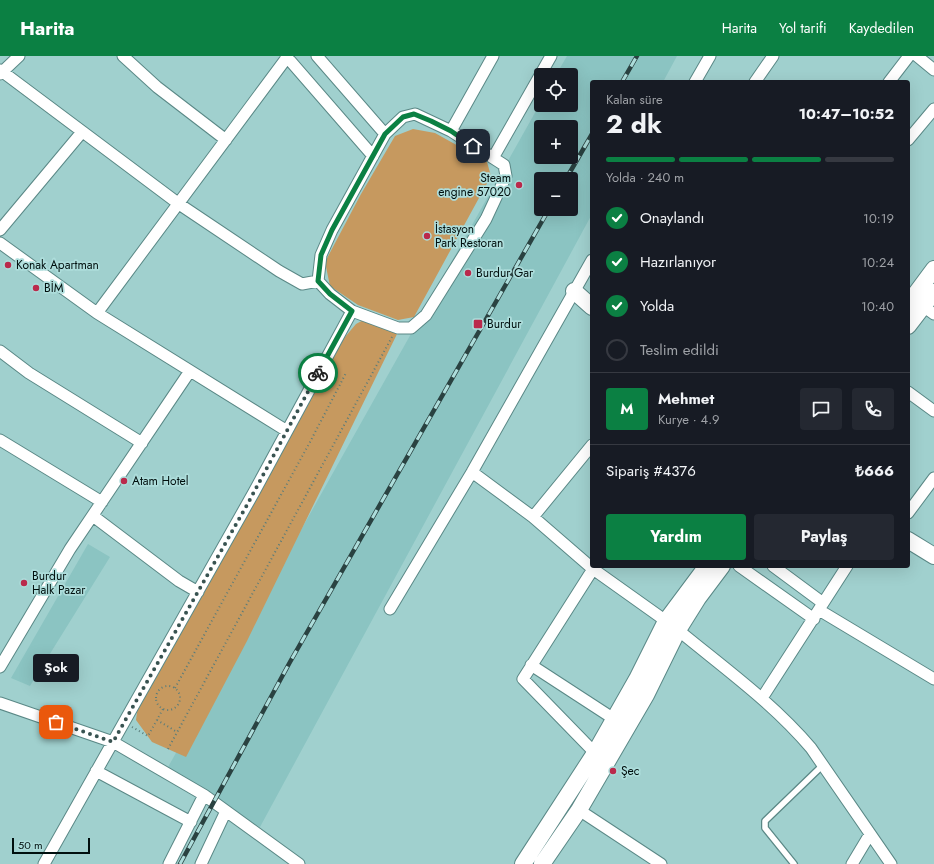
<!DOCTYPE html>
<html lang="tr">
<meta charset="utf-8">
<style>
:root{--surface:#171b24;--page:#242831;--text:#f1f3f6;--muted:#9ea1a6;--line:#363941;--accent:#0b8043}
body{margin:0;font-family:Jost,sans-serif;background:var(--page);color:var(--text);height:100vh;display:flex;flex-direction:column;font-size:15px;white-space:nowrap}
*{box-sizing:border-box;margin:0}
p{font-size:13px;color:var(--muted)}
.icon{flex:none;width:22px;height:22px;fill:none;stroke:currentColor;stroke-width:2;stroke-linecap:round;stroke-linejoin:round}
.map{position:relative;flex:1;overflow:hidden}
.drawer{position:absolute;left:590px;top:24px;width:320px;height:488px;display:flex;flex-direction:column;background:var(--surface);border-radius:4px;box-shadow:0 4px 16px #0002}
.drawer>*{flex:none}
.tools{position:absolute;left:534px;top:12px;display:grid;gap:8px}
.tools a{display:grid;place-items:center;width:44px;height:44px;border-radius:4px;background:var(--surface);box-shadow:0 4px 16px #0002;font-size:20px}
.scale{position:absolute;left:12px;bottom:10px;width:78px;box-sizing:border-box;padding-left:4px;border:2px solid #000f0e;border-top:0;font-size:11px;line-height:14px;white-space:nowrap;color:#000f0e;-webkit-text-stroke:3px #addddb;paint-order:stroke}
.pin{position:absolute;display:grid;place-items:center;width:34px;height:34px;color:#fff;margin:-17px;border-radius:8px;box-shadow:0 2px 6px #0006}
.courier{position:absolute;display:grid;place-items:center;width:40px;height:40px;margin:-20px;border:3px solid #0b8043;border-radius:50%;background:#fff;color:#222;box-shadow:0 1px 5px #0007}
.bubble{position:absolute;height:28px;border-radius:4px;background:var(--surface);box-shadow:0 4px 16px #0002;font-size:13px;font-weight:700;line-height:28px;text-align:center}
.head em{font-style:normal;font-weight:700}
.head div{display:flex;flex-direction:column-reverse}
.head{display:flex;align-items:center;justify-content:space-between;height:68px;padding:0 16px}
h1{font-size:26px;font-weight:700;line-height:30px}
.bar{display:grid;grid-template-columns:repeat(4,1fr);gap:6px 4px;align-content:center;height:48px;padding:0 16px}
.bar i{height:5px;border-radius:3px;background:var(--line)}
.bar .on{background:var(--accent)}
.bar p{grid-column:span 4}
.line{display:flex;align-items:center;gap:10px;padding:0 16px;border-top:1px solid var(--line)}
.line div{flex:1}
.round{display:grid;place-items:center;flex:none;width:42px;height:42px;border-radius:4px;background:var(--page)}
ol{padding:0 16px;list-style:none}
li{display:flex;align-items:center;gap:12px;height:44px}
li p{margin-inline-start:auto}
li .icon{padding:4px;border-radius:50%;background:var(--accent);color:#fff;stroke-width:4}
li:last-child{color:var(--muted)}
li i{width:22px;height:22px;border:2px solid var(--line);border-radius:50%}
.cta{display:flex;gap:8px;margin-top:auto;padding:8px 16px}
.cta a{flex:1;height:46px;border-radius:4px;background:var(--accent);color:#fff;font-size:16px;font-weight:700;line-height:46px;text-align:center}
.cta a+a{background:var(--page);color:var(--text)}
header{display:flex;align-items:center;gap:24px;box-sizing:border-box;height:56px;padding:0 20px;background:var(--accent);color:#fff}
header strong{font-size:19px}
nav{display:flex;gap:22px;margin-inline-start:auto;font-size:14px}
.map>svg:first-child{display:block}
.built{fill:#8bc4c2;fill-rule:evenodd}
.green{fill:#c6995f}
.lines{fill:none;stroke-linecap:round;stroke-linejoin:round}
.lane-casing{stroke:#5a8886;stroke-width:8}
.street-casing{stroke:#5a8886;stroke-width:13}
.secondary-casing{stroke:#5a8886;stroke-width:18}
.path{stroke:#5a7c7a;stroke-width:2;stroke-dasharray:1 3;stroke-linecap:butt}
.lane{stroke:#fff;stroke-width:5.5}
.street{stroke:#fff;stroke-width:11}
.secondary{stroke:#fff;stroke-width:16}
.rail-casing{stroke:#2a4241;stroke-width:4.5}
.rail{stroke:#addddb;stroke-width:3;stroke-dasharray:9;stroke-linecap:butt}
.done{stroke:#385351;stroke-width:4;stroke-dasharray:0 7.2}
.route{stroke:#0b8043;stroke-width:5}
.poi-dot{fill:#ba294b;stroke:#addddb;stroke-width:1.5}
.labels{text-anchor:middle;stroke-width:3.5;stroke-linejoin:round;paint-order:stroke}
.poi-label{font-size:12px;fill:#000f0e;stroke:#addddb;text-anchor:start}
</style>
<header>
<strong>Harita</strong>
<nav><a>Harita</a><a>Yol tarifi</a><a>Kaydedilen</a></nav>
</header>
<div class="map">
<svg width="934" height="808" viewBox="0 0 934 808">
<rect width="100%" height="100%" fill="#a0d0ce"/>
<!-- built -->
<path class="built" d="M567 0H677L663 26H592V158L260 771 163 720 541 46V49H571V19H556ZM541 71H571V101H541ZM541 123H571V153H541Z
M88 488 110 501 30 630 11 622Z"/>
<!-- green -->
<path class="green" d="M413 73 435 77 487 106 491 120 414 261 398 264 358 249 330 230 325 206 361 138 395 80Z
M367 262 378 266 397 278 247 585 186 701 152 686 136 664 139 642 345 281 356 268Z"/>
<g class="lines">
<defs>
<path id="lane" d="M794 808 765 772V765L823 709"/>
<path id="street" d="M123 0 157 31 226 84
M286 0 373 100
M317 0 385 78
M917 0 934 14
M0 14 179 148 279 215 302 228 318 225
M0 18 19 0
M695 26 710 0
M755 26 773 0
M889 26 909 0
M908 84 934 53
M493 102 551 0
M0 174 82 76
M0 187 97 257 287 375
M923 250 934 258
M352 255 330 238 318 225 321 199 332 174 385 78 403 61 415 58 451 75 493 0
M97 257 288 0
M0 295 29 317 142 387
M908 336 934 355
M0 384 102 446
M472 416 533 461 592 389
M908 457 934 422
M93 460 179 525 198 536
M533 461 593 513 666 565
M739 510 814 563
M773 510 823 547
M593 513 523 623 595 697
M390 553 472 416 592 204
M819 554 934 623
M678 574C724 612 773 647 811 692L891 808
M531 609 614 663
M0 611 70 493 190 315
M762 642 847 510
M0 647 113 686 204 739 299 808
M96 715 191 766
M579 754 661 808
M44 808 254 436 352 255 398 272H411L426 259 486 163 506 120 504 109 451 75
M169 808 204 739
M201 808 226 755
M852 808 870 778"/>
<path id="secondary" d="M574 235 592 251
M908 248 934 213
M908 270 934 236
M908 484 934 500
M523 808 595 697 637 623 666 565 707 510
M542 808 579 754 646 639 678 574 698 542 722 510"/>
</defs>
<!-- lane casing -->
<use href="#lane" class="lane-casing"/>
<!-- street casing -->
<use href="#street" class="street-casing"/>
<!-- secondary casing -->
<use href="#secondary" class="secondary-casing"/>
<!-- path -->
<path class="path" d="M156 642a12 12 0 1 1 24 0a12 12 0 1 1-24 0Z
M175 632 310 386 346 317
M157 664 177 676
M132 671 148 680 163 653
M168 693 392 281"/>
<!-- lane -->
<use href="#lane" class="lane"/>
<!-- street -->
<use href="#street" class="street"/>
<!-- secondary -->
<use href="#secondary" class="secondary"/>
<defs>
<path id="rail" d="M622 26 637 0
M566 123 592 78
M180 808 290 606 549 153"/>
</defs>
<!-- rail casing -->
<use href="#rail" class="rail-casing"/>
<!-- rail -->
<use href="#rail" class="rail"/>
</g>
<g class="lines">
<!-- done -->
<path class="done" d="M56 666 113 686 247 449 318 317"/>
<!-- route -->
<path class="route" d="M318 317 352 255 330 238 318 225 321 199 332 174 385 78 403 61 414 58 431 65 451 75 473 90"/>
</g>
<!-- markers -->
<g class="poi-dot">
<circle cx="519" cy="129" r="4"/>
<circle cx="427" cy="180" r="4"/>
<circle cx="8" cy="209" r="4"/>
<circle cx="468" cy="217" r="4"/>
<circle cx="36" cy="232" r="4"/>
<rect x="473" y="263" width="10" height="10" rx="2"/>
<circle cx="124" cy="425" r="4"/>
<circle cx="24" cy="527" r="4"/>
<circle cx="613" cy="715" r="4"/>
</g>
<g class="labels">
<!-- poi labels -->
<g class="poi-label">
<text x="511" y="126" text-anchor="end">Steam<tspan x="511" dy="14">engine 57020</tspan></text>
<text x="435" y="177">İstasyon<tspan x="435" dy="14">Park Restoran</tspan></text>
<text x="16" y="213">Konak Apartman</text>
<text x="476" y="221">Burdur Gar</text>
<text x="44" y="236">BİM</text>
<text x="487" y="272">Burdur</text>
<text x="132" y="429">Atam Hotel</text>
<text x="32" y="524">Burdur<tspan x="32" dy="14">Halk Pazar</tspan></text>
<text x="621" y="719">Şec</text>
</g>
</g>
</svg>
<div class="tools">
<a><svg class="icon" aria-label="locate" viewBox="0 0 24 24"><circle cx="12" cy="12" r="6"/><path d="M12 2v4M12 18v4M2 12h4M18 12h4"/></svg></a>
<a>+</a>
<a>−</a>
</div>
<div class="scale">50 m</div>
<div class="pin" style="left:56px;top:666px;background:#ea580c"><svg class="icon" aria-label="bag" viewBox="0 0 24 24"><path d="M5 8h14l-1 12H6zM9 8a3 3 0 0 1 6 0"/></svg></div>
<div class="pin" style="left:473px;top:90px;background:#1f2937"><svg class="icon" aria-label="home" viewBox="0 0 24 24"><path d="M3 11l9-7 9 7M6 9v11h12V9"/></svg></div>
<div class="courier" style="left:318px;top:317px"><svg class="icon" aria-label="bike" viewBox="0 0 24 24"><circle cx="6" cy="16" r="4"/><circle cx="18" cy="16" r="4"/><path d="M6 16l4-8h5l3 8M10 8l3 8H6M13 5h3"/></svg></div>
<div class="bubble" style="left:33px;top:598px;width:46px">Şok</div>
<section class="drawer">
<div class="head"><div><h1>2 dk</h1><p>Kalan süre</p></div><em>10:47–10:52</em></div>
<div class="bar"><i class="on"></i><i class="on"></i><i class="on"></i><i></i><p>Yolda · 240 m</p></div>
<ol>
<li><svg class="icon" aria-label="check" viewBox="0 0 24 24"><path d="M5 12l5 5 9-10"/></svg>Onaylandı<p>10:19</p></li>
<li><svg class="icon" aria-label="check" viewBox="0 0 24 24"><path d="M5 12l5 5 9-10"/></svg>Hazırlanıyor<p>10:24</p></li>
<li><svg class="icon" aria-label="check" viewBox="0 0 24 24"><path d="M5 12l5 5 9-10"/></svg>Yolda<p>10:40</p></li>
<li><i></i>Teslim edildi</li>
</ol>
<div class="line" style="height:72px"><b class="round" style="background:var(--accent);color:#fff">M</b><div><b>Mehmet</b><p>Kurye · 4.9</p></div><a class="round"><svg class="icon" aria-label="chat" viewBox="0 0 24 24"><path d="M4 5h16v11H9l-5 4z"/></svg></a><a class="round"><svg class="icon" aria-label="phone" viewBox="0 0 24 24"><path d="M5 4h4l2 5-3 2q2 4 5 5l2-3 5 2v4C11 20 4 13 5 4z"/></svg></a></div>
<div class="line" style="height:52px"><div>Sipariş #4376</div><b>₺666</b></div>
<div class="cta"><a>Yardım</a><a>Paylaş</a></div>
</section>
</div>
